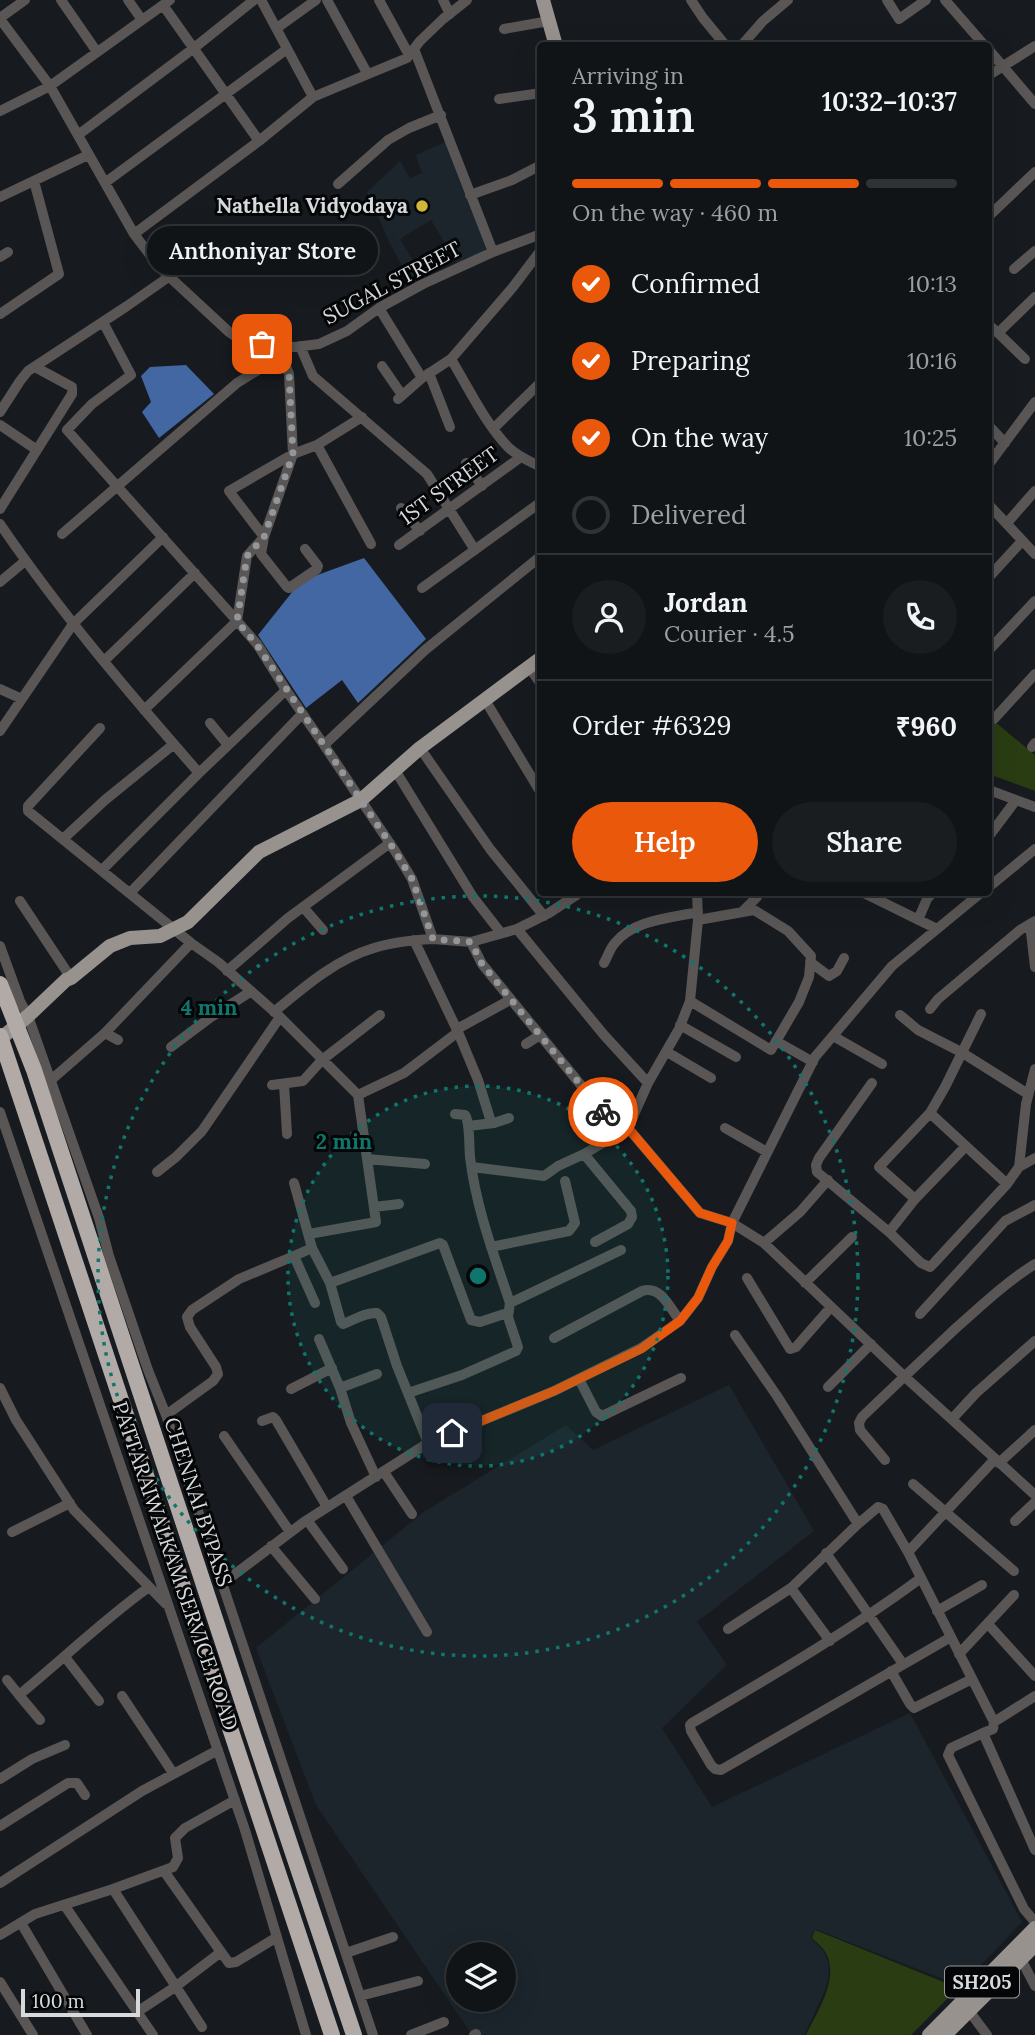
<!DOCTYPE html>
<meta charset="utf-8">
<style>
:root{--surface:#111417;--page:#1a1d20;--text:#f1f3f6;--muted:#9c9ea1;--line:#303336;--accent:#ea580c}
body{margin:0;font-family:Lora,serif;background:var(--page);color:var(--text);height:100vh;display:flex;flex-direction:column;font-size:26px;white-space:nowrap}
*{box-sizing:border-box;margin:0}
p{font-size:23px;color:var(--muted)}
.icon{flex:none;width:38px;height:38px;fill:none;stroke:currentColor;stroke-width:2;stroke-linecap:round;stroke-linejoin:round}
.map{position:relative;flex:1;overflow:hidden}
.drawer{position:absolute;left:537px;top:42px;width:455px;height:854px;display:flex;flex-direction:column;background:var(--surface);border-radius:7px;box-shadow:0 7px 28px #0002,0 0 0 2px var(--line)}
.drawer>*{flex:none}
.buttons{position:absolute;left:446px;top:1942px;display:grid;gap:14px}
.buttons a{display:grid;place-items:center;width:70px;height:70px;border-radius:50%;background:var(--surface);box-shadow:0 7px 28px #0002,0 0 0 2px var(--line);font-size:35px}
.scale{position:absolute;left:21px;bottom:18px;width:119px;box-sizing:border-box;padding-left:7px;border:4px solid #d7dadc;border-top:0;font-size:19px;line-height:24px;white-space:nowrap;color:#d7dadc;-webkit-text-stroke:5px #050607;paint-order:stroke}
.pin{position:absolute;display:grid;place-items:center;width:60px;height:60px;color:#fff;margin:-30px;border-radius:14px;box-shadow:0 4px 10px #0006}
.courier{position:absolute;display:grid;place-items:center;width:70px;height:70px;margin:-35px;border:5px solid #ea580c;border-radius:50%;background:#fff;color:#222;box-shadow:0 2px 9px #0007}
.bubble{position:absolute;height:49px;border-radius:24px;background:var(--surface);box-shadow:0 7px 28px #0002,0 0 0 2px var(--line);font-size:23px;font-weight:600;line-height:49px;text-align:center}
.summary em{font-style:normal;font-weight:600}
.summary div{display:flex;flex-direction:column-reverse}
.summary{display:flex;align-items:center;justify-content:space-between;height:119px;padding:0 35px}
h1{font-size:46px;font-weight:600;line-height:52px}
.bar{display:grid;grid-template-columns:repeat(4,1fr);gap:10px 7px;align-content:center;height:84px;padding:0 35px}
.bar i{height:9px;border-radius:5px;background:var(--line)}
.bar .selected{background:var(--accent)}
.bar p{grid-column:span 4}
.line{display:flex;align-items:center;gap:18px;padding:0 35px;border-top:2px solid var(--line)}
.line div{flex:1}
.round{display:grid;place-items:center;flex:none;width:74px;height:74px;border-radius:37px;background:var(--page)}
ol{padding:0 35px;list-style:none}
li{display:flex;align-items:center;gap:21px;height:77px}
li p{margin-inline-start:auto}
li .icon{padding:7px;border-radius:50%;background:var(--accent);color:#fff;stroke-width:4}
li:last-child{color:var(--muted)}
li i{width:38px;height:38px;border:4px solid var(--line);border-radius:50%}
.button{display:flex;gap:14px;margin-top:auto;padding:14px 35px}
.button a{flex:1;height:80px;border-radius:42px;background:var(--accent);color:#fff;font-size:28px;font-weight:600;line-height:80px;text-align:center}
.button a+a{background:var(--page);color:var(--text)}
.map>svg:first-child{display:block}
.built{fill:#1c252c;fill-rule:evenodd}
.green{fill:#2a3d12}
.water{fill:#4367a2}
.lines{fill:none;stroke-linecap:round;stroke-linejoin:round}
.minor{stroke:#595655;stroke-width:10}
.major{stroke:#98928f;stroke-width:14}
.highway{stroke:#b1aaa7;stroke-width:16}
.done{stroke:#94979a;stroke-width:7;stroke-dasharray:0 12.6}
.route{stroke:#ea580c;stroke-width:9}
.ring{fill:none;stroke:#0f766e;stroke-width:3.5;stroke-dasharray:3.5 7}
.poi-dot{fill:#d2b736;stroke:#050607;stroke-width:2.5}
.labels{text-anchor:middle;stroke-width:6;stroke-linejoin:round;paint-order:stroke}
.shield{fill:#050607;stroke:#989a9c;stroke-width:2}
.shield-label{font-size:19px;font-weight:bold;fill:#d7dadc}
.poi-label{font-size:21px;font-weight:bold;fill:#d7dadc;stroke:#050607;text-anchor:end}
.street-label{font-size:21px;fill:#d7dadc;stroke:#050607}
.centre{fill:#0f766e;stroke:#050607;stroke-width:3.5}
.ring-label{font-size:21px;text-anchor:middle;font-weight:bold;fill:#0f766e;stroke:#050607;stroke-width:6;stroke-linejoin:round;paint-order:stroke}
</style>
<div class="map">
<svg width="1035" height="2035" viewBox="0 0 1035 2035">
<rect width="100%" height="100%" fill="#171b1f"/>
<!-- built -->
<path class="built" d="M447 141 488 251 458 265 431 220 400 239 425 281 414 288 391 246 367 192 400 161 410 178 422 173 416 155Z
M729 1385 814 1531 697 1622 727 1665 662 1728 712 1807 910 1713 1022 1922 961 1986 815 1929 811 1938 824 1952 829 1965 828 1979 824 1993 804 2035H472L316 1805 256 1648 425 1511 566 1425 593 1450ZM458 1955H504V2000H458Z"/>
<!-- green -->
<path class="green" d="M989 717 1035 755V791L989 774Z
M815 1930 830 1936 958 1988 911 2035H806C817 2012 842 1976 824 1950 821 1946 816 1942 812 1938Z"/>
<!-- water -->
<path class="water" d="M186 365 214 394 159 438 142 412 151 402 141 376 150 367Z
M364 558 426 639 358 703 342 680 306 708 258 635 301 581Z"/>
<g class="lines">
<!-- minor -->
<path class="minor" d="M61 0 97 52
M128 0 142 20
M261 0 313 97
M327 0 367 73
M379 0 409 55
M443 0 450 14
M691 0 703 18 726 46
M887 0 899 19 926 0
M945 0 985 46
M163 5 259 141
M0 18 25 0
M0 19 50 86 134 234 160 268 229 332 247 344 295 347 319 344 347 331 379 308 423 284 493 252 541 234
M277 28 316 0
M504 29 549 21
M741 46 763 21 788 0
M414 49 493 252
M989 50 1035 104
M989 75 1035 46
M499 99 541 93
M0 111 50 86 170 0
M78 135 194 48 254 0
M106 182 287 49
M338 184 388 140 409 128 441 115
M470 195 512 180 541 165
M0 197 88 155
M989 216 1035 172
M134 234 259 141 313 97 407 58 420 41 443 19 467 0
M0 257 8 252
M1014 269 1035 251
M379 308 422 378 451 359 513 287 541 250
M0 314 59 274 34 181
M989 325 998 333 1035 297
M998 333 1025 359
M300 346 313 376 427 474 475 550
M451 359C468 387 485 423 508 447 517 456 529 461 541 467
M382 366 402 395
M429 373 450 427
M398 399 422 378
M0 412 20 381 28 371 127 306 170 276
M0 425 37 450
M989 426 1005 443
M494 428 541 382
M317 445 371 544
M466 463 482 486
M989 464 1035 402
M989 505 1035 554
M401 508 420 531
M0 509 72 394V387L35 367
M1007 523 1035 491
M0 524C60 612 129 693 199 773
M62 534 237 383 258 370 260 366 247 344
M399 545 521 457
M305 549 318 566 317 569 289 588 287 587 261 554 264 537 229 491 293 454 317 445 362 417
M541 556 425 650 324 745 395 851 412 879 433 939 471 942 517 929 549 913 581 892
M989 577 1022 541
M0 582 25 561
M422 588 541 502
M237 621 247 556 264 537 293 454 289 374 278 345
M989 650 1035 601
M104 661 195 573
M529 667 541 684
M0 689 22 699
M286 690 324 745
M485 700 541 793
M144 710 237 621
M994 719 1035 674
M210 723 228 745
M100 728 28 806V811L191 943 218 962 277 1014 358 1095 376 1222 309 1234
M0 731 73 624 163 537
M1032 747 1035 743
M420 748 490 849 544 916
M395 770 473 897 501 933
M989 790 1035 807
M989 836 1016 800
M63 839 105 800 174 744
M102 870 199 773 286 690 257 644 237 621 67 430 92 404 131 375 103 322
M989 887 1035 849
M862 892 937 929
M982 892 892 966 815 1057 732 1223 764 1243 904 1376 1035 1495
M130 893 302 714
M20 901 71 978
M303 907 323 930
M742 912 757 897
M918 920 927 899 933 892
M1030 924 1035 967
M517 929 604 1035 648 1083
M471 942 482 964 598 1106 611 1117 628 1128 584 1154 558 1166 544 1176 472 1167
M0 946 20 1001 28 1016 99 1218 109 1256 148 1370 166 1415 373 2035
M810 962 829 976 837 971 844 958
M604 963C608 956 610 948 615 943 633 920 671 918 698 912
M227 971 288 918 390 843
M690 1001 771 1050 799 1002 809 977 811 956 788 931 754 910 698 920
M930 1009 938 999 1020 930 1035 921
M274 1012C304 987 336 959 374 948 393 942 413 940 433 939
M900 1015 918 1030 961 1052 1028 1094
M680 1025 736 1057
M457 1029 510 1000
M458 1032 478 1080 491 1122
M105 1033 118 1040
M833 1036 882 1064
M776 1041 813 1062
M526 1044 540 1035
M171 1047 211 1017 250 992
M667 1052 711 1078
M1035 1069 1026 1104 1019 1167 1035 1158
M51 1080 105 1033 191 943
M872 1083 819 1158 816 1165 817 1172 889 1232
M284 1084 287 1134
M272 1085 303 1081 322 1060 380 1015
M358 1095 404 1073 458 1032 414 940
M0 1112 245 1830 306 2035
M930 1113 1007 1184 1019 1167
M468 1126 494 1123 509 1118
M725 1128 767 1152
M966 1146 915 1199 889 1232 921 1263 930 1267 934 1263 1007 1184
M584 1154 631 1211 632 1217 628 1224 595 1242
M367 1159 425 1164
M157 1172 176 1157 202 1131 280 1017
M915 1199 879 1167 930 1113 945 1087 981 1014
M374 1207 399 1204
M764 1243 800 1212 828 1180
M491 1247 569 1231 575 1223 565 1181
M312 1248 330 1283 341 1322 343 1324C354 1320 366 1312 377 1313L381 1317 397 1366 428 1443
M294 1256 312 1248 294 1183
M747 1278 790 1349 796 1347 831 1307
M330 1283 440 1243 443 1245 471 1320 480 1322 504 1314 508 1317
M805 1283 852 1237
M510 1303 621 1250
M920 1314 1005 1221 1035 1205
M735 1335 777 1396 858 1524 878 1507 883 1509 908 1552 995 1459
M554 1338 642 1291C661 1285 670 1308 680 1321
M319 1339 340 1388 351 1423 376 1477
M579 1379 596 1412 602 1416 681 1378
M828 1387 871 1344
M0 1388 16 1420 74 1510 166 1604
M340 1388 377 1374
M291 1389 332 1368
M408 1393 462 1375 516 1351 518 1347 508 1317 510 1303C494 1255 476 1208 470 1157 469 1147 470 1122 465 1115L455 1114
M166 1415 213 1381 218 1374 216 1367 190 1327 187 1317 192 1310 239 1279 294 1256 315 1303
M952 1419 976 1393 1035 1341
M262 1421 273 1417 276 1420 327 1507
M224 1436 290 1532
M885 1460 860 1430 859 1423 862 1417C893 1387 924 1358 956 1328 981 1306 1006 1282 1035 1264
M999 1463 1035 1430
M384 1472 412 1514
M913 1484 1014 1571
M346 1496 427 1632
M307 1520 343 1569
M1015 1521 1035 1502
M12 1532 70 1503
M271 1546 315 1599
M908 1552 994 1722 993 1729 983 1733 1035 1850
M826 1553 903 1664
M921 1578C848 1632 770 1677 692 1723L690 1725 691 1731 711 1765 715 1769 721 1770 951 1637
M221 1583 227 1580 304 1522 428 1443 554 1391 641 1348 680 1321 698 1298 712 1267 728 1241 732 1223 700 1213 628 1128 648 1083 679 1029 690 1001 698 920 697 892
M791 1588 830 1641
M937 1611 982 1585
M988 1624 1035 1676
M728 1629 791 1588 858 1524
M959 1654 1014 1595
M65 1657 99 1701
M891 1671 910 1704 914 1708 972 1679
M7 1680 19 1695
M122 1696 173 1773
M40 1720 19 1695C63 1659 103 1620 149 1587
M994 1722 1035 1696
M983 1733 951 1748 948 1755 1024 1909 1035 1922
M0 1779 32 1759 65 1745
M0 1826 68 1783H77L85 1795
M164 1871 221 1952
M0 1883 142 1791 218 1750
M113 1889 173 1867 178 1858 175 1838 185 1828 235 1800
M65 1906 153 2035
M21 1923 87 2035
M0 1935 35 1914 113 1889 202 2027
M346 1953 393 1937
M1021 1959 1035 1986
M0 1982 33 2035
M360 1996 418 1981
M969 2011 987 2035
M137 2012 175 1987 221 1952 229 1963 236 1962 277 1937
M411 2035 444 2022
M474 2035 476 2034"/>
<!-- major -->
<path class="major" d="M543 0 556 46
M0 1039 28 1016 66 980 71 978 110 946 130 938 160 936 188 922 259 852 361 800 420 748 541 658
M929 2035 1035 1928
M945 2035 1035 1945"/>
<!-- highway -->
<path class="highway" d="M0 984 34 1070 253 1734 354 2035
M0 1036 332 2035"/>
</g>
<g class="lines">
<!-- done -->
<path class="done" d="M262 344 278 345 289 374 293 454 264 537 247 556 237 621 257 645 395 851 412 879 433 939 471 942 482 964 603 1112"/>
<!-- route -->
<path class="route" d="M452 1433 554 1391 641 1349 680 1321 698 1298 712 1267 728 1241 732 1223 700 1213 628 1128 603 1112"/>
</g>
<!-- distance rings -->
<circle cx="478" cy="1276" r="190" fill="#0f766e" fill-opacity=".12"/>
<g class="ring">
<circle cx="478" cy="1276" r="190"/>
<circle cx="478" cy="1276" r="380"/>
</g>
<!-- markers -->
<circle class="poi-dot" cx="422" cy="206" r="7"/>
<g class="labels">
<!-- shield labels -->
<rect class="shield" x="945" y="1966.5" width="74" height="31" rx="5"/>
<g class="shield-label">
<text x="982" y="1989">SH205</text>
</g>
<!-- poi labels -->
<g class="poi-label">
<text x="408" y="213">Nathella Vidyodaya</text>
</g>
<!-- street labels -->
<g class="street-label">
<text transform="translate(392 283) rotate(-28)" y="7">SUGAL STREET</text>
<text transform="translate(449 486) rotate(-36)" y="7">1ST STREET</text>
<text transform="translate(198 1502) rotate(72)" y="7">CHENNAI BYPASS</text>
<text transform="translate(175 1566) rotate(71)" y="7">PATTARAIWALKAM SERVICE ROAD</text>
</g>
</g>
<circle cx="478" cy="1276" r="10" class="centre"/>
<g class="ring-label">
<text x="209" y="1015">4 min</text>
<text x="344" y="1149">2 min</text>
</g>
</svg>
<div class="buttons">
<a><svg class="icon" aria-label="layers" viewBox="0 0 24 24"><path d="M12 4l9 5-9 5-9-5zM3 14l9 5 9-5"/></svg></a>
</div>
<div class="scale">100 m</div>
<div class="pin" style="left:262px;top:344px;background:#ea580c"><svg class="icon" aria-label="bag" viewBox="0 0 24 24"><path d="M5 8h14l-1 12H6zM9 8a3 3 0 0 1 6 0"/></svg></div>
<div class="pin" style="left:452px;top:1433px;background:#1f2937"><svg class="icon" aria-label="home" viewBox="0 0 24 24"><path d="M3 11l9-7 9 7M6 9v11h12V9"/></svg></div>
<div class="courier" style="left:603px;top:1112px"><svg class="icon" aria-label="bike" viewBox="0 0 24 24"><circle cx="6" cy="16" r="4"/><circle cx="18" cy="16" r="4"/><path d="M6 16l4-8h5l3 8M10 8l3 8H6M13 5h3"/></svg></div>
<div class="bubble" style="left:147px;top:226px;width:231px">Anthoniyar Store</div>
<section class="drawer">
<div class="summary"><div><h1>3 min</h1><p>Arriving in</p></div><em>10:32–10:37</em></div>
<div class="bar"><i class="selected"></i><i class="selected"></i><i class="selected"></i><i></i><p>On the way · 460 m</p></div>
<ol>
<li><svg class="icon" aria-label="check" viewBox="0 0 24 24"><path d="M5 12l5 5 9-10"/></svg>Confirmed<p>10:13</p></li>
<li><svg class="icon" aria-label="check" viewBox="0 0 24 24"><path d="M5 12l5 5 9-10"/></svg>Preparing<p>10:16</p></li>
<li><svg class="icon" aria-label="check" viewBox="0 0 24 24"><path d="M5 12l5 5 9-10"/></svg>On the way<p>10:25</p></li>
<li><i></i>Delivered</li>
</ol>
<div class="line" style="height:126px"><a class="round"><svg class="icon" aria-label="person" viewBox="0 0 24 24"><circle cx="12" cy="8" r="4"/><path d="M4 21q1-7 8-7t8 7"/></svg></a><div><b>Jordan</b><p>Courier · 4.5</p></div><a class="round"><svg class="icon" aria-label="phone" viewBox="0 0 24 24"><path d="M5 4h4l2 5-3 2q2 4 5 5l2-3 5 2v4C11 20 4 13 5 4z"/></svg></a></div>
<div class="line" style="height:91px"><div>Order #6329</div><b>₹960</b></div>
<div class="button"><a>Help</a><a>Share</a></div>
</section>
</div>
